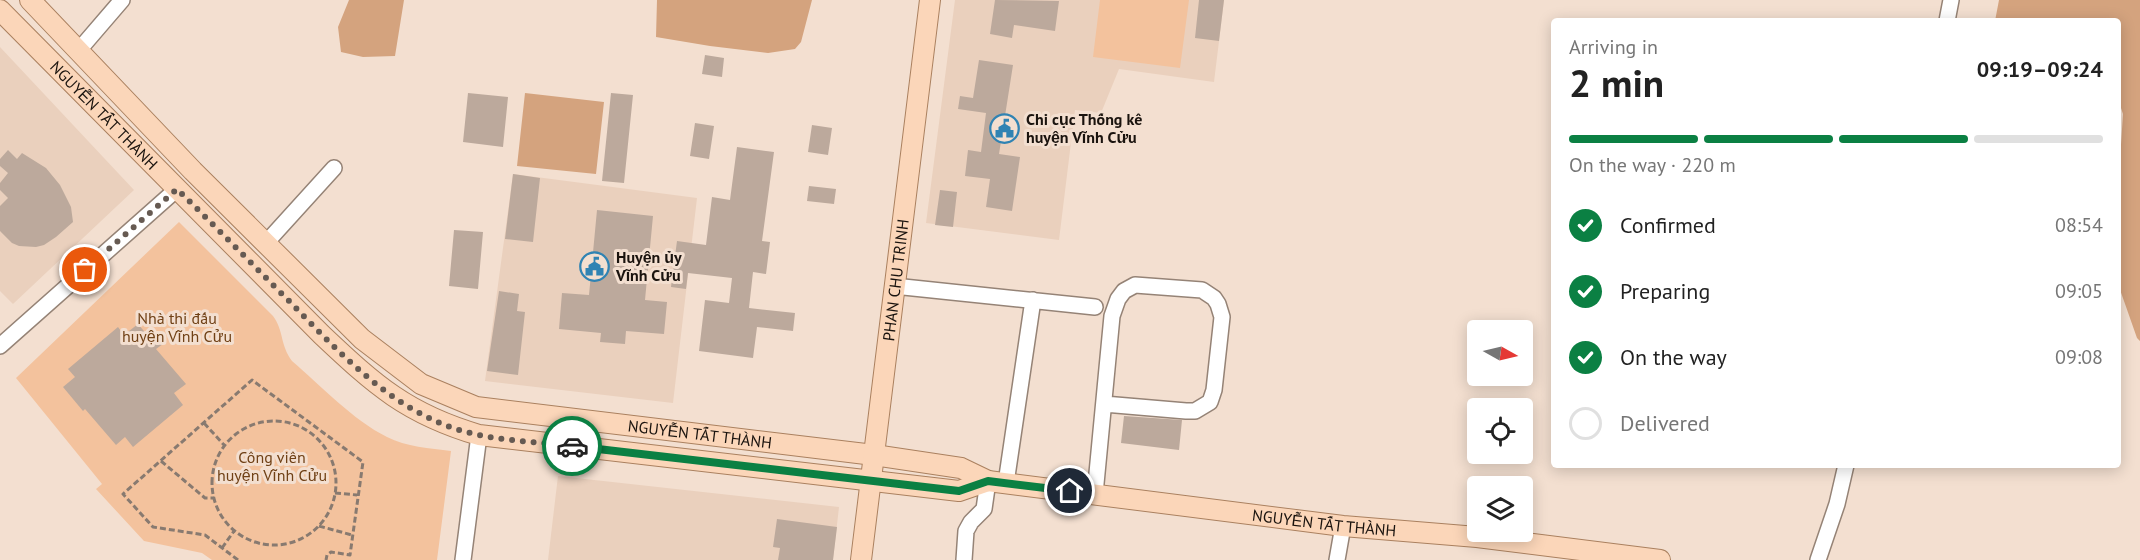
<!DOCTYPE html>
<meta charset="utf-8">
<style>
:root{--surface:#fff;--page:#f2f2f2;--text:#222;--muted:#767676;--line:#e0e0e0;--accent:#0b8043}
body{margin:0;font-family:"PT Sans",sans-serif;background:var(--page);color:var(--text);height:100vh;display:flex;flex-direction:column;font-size:22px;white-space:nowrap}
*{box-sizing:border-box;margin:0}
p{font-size:20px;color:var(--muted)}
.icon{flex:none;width:33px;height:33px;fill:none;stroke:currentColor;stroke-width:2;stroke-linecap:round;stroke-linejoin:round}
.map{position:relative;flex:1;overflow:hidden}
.details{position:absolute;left:1551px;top:18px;width:570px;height:450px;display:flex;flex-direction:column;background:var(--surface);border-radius:6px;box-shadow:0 3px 15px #0003}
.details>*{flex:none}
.needle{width:39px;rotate:98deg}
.buttons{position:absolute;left:1467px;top:320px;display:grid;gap:12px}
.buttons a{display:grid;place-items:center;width:66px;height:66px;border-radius:6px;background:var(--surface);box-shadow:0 3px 15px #0003;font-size:30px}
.pin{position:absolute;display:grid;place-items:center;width:51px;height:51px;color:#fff;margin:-26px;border:3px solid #fff;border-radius:50%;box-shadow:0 2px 6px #0007}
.courier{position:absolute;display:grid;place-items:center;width:60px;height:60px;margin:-30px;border:4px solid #0b8043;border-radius:50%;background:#fff;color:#222;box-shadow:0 2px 8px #0007}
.headline em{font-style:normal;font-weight:600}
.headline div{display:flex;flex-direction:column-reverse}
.headline{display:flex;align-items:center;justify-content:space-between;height:102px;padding:0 18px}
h1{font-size:39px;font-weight:600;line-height:45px}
.bar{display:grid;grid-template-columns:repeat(4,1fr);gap:9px 6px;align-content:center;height:72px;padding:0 18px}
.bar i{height:8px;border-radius:4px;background:var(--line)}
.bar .active{background:var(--accent)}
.bar p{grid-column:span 4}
ol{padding:0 18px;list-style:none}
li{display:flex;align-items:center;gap:18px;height:66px}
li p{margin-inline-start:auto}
li .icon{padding:6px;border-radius:50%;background:var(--accent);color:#fff;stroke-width:4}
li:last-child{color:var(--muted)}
li i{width:33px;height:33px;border:3px solid var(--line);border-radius:50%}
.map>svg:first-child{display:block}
.built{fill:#ead0bd}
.green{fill:#f3c29d}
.water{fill:#d4a37e}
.building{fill:#bca99c}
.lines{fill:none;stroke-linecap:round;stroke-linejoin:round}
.minor-casing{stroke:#958376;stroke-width:18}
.major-casing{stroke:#aa805f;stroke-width:22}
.path{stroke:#887a70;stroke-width:3;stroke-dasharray:6 3;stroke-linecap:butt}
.minor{stroke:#fff;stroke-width:15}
.major{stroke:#fbd6b9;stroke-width:20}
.done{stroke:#665a52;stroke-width:6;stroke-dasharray:0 10.8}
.route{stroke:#0b8043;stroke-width:8}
.labels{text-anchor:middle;stroke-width:6;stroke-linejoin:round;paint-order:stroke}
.street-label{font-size:16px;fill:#1a130e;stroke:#f3dfd0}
.poi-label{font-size:16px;font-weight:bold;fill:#1a130e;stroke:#f3dfd0;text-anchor:start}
.park-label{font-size:16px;fill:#704116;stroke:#f3dfd0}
</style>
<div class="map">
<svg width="2140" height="560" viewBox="0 0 2140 560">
<rect width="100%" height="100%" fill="#f3dfd0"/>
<!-- built -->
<path class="built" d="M955 0H1224L1214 82 1119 69 1101 113 1075 110 1059 240 926 223Z
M0 47 134 190 13 304 0 291Z
M513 174 697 198 673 403 485 381Z
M558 476 839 507 833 560H548Z"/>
<!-- green -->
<path class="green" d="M1100 0H1189L1180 68 1093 57Z
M179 222 273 316C284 331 280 345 292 361 321 386 353 420 387 437 406 447 430 448 451 451L437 560H212L202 553 144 541 96 489 102 484 16 378Z"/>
<!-- water -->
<path class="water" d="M349 0H404L395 56 363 57 341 52 338 27Z
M657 0H812L801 42 795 49 768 53 710 46 656 37Z
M1999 0H2140V341L2137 338 2118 284V190L2123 114 2118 99V21H1995Z
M525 93 604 102 596 174 517 166Z"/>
<!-- building -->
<path class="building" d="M995 0 1059 1 1055 31 1014 25 1012 38 990 34Z
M1199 0H1224L1219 41 1195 38Z
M705 55 724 58 722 77 702 74Z
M979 60 1013 65 999 154 1020 157 1012 211 986 207 990 179 965 176 968 150 981 152 986 113 958 109 960 96 973 98Z
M468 93 508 97 503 147 463 142Z
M611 93 633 95 624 183 602 181Z
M695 123 714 126 709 159 690 156Z
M812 125 832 128 828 155 808 152Z
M737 147 774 152 762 241 770 242 766 274 753 272 749 308 795 313 793 331 757 327 753 358 699 351 705 300 729 303 732 278 688 273 686 289 671 287 677 241 706 245 712 197 730 200Z
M8 150 17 159 22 153 46 168 60 185 71 207 73 222 56 237 44 245 36 247 19 246 12 243 0 231V206L8 198 0 190V183L8 173 0 166V159Z
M513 174 540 178 533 242 505 239Z
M809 186 836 189 834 204 807 201Z
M940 190 957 192 953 227 935 225Z
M597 210 653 216 645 300 667 302 664 334 626 331 625 344 600 342 601 333 559 329 562 293 589 295Z
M454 230 483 232 478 289 449 286Z
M499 291 519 294 517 311 525 312 518 375 487 371Z
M138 324 149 337 154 332 163 344 156 349 186 384 174 393 183 405 133 447 125 437 116 445 85 409 83 411 63 387 75 377 68 369 118 327 124 335Z
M1124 416 1182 420 1179 450 1121 443Z
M777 519 837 527 833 560H778L780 548 773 547Z"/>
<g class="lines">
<defs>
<path id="minor" d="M1947 21 1951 0
M79 50 122 0
M265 244 334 168
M894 286 1095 307
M0 346 177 189
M1006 483 1033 300
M1095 494 1112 316 1118 299 1124 291 1135 285 1202 290 1214 298 1218 304 1222 317 1214 390 1210 402 1195 411H1186L1104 404
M463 560 479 435
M964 560 966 531 971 522 984 509 988 481
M1337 560 1343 526
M1818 560 1837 504 1846 465"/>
<g id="major">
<path id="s1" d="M30 0 193 171 362 339 421 384 476 407 874 455 961 468 988 481 1343 526 1477 537 1660 560"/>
<path id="s2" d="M0 10 322 335C375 385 407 414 479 435L959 491 988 481"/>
<path id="s3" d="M861 560 930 0"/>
</g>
</defs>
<!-- minor casing -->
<use href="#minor" class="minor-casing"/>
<!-- major casing -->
<use href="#major" class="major-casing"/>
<!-- path -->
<path class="path" d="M212 483a62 62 0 1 1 124 0a62 62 0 1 1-124 0Z
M204 423 225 446
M161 461 205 498H214
M335 493 357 495
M319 526 352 535
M222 548 234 531
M238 560 205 535 153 527 123 494 252 380 363 462 350 555 331 552 327 555 326 560"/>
<!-- minor -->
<use href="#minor" class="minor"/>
<!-- major -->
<use href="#major" class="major"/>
</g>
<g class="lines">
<!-- done -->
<path class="done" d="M85 270 177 189C215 226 252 264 290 302 337 350 385 403 450 427 489 441 531 441 572 446"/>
<!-- route -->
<path class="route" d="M572 446 959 491 988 481 1070 491"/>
</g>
<!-- icons -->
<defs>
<symbol id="civic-ring" viewBox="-11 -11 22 22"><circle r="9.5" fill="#f3dfd0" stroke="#3083b3" stroke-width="1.5"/><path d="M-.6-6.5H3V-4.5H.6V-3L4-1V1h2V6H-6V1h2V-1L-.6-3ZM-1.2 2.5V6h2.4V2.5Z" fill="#3083b3"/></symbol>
</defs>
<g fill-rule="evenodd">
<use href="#civic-ring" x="988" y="112" width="33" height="33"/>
<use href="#civic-ring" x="578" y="250" width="33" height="33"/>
</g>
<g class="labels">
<!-- street labels -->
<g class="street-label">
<text dy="6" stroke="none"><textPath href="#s2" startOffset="148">NGUYỄN TẤT THÀNH</textPath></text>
<text dy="6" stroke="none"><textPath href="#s3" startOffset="282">PHAN CHU TRINH</textPath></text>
<text dy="6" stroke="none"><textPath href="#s1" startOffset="834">NGUYỄN TẤT THÀNH</textPath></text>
<text dy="6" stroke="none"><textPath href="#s1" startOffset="1466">NGUYỄN TẤT THÀNH</textPath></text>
</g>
<!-- poi labels -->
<g class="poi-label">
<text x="1026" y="125">Chi cục Thống kê<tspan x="1026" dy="18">huyện Vĩnh Cửu</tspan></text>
<text x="616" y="263">Huyện ủy<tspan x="616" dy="18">Vĩnh Cửu</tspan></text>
</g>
<!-- park labels -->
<g class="park-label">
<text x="177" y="324">Nhà thi đấu<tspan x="177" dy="18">huyện Vĩnh Cửu</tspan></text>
<text x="272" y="463">Công viên<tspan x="272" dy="18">huyện Vĩnh Cửu</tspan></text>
</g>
</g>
</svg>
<div class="buttons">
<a><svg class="needle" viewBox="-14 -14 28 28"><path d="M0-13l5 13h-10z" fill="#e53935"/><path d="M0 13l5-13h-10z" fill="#767676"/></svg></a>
<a><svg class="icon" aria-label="locate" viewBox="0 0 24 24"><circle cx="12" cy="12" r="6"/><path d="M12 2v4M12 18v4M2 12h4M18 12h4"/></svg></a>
<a><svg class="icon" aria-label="layers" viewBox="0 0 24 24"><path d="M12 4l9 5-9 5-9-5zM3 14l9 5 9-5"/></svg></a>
</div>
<div class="pin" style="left:85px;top:270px;background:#ea580c"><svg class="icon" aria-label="bag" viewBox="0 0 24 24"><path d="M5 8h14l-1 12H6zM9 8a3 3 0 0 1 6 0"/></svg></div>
<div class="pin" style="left:1070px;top:491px;background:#1f2937"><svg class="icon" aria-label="home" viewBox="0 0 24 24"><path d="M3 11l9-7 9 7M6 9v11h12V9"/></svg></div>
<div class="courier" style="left:572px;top:446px"><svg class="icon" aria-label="car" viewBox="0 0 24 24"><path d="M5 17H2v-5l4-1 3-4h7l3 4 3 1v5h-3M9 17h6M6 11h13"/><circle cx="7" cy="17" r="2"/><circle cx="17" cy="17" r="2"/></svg></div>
<section class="details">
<div class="headline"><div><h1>2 min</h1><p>Arriving in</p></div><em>09:19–09:24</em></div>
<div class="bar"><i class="active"></i><i class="active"></i><i class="active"></i><i></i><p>On the way · 220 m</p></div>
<ol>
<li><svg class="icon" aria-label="check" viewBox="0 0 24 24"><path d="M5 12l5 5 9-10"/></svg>Confirmed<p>08:54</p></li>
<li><svg class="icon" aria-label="check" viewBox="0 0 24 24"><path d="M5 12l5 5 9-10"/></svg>Preparing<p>09:05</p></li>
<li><svg class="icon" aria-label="check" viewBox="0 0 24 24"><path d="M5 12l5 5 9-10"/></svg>On the way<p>09:08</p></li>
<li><i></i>Delivered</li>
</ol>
</section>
</div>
